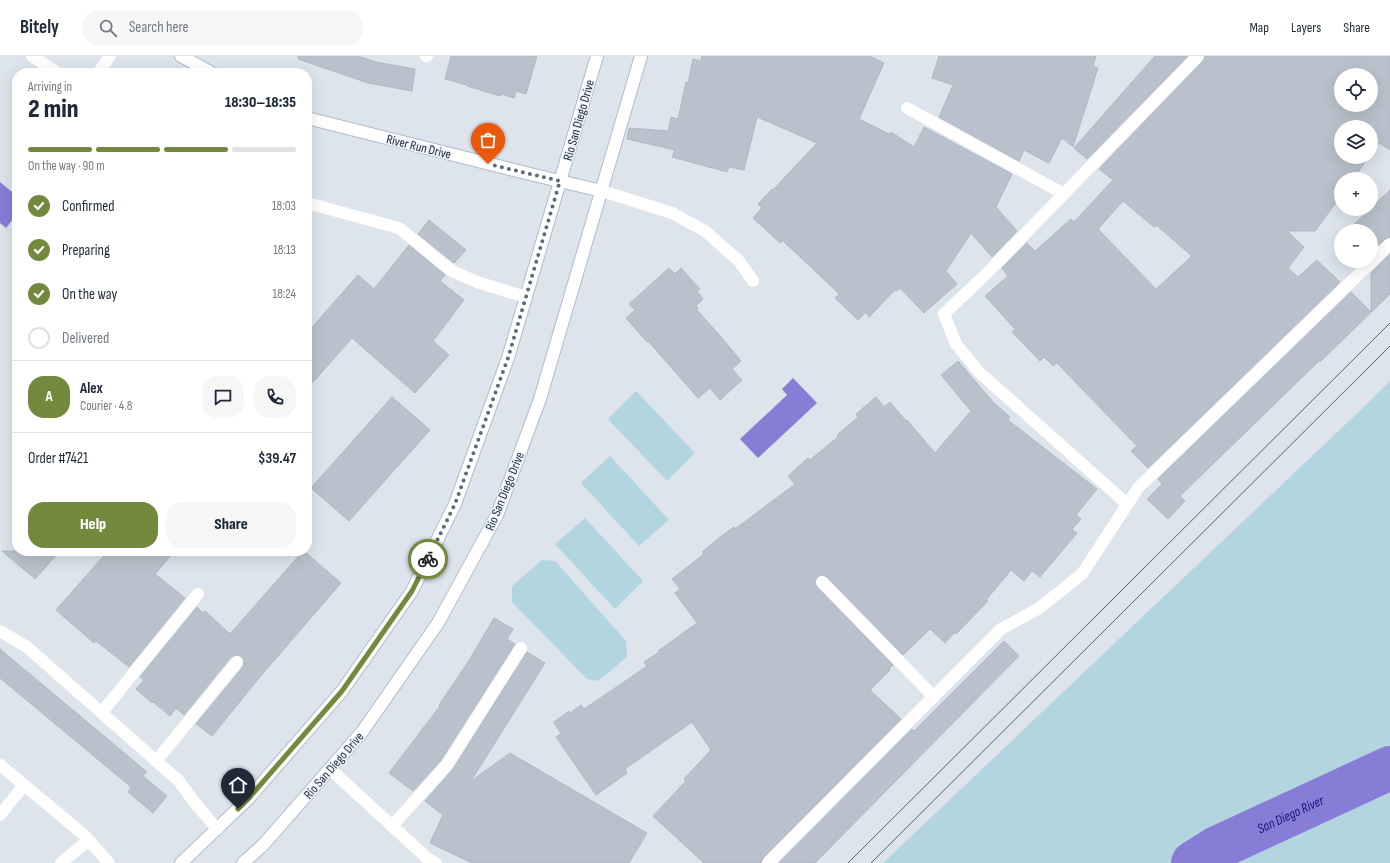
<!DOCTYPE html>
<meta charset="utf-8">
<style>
:root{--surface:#fff;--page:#f6f6f7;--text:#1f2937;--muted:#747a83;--line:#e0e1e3;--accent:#73893e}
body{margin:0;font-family:"Sofia Sans Condensed",sans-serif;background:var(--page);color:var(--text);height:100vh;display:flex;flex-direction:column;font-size:15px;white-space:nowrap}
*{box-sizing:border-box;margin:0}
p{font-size:13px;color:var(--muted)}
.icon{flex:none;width:22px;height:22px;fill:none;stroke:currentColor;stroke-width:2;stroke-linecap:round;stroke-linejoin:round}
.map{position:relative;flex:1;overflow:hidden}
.sheet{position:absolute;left:12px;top:12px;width:300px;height:488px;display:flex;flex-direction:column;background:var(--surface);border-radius:16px;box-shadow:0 4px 16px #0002}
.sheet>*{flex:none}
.controls{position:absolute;left:1334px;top:12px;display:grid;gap:8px}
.controls a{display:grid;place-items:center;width:44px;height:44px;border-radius:50%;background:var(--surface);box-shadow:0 4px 16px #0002;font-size:20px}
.pin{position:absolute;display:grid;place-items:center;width:34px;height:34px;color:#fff;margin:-41px -17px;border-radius:50% 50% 50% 0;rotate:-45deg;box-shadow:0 0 4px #0007}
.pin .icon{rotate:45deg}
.courier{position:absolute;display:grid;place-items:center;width:40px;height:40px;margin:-20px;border:3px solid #73893e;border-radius:50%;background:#fff;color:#222;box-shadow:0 1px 5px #0007}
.summary em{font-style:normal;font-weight:800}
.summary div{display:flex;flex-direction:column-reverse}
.summary{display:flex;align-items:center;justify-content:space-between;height:68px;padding:0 16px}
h1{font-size:26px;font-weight:800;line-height:30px}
.bar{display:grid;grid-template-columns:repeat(4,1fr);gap:6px 4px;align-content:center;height:48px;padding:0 16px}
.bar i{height:5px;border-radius:3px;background:var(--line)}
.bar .on{background:var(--accent)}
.bar p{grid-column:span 4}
.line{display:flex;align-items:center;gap:10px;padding:0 16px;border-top:1px solid var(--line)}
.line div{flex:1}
.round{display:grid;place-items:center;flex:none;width:42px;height:42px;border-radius:16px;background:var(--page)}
ol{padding:0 16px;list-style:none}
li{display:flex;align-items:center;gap:12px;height:44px}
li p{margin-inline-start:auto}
li .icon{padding:4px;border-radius:50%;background:var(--accent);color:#fff;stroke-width:4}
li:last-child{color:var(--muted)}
li i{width:22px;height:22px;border:2px solid var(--line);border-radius:50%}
.primary-button{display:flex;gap:8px;margin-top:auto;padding:8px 16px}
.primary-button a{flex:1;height:46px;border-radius:16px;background:var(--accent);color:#fff;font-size:16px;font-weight:800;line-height:46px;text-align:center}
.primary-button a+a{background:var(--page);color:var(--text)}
header{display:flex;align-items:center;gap:24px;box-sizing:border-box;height:56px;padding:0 20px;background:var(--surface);border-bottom:1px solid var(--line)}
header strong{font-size:19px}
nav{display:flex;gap:22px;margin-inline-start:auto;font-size:14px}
.search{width:280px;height:36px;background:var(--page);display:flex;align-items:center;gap:10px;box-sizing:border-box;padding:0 14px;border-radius:16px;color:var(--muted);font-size:15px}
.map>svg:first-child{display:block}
.green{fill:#b2d5df}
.water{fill:#877dd7}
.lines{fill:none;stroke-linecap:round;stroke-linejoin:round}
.river{stroke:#877dd7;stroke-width:44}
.building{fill:#b9c2cc;stroke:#afb9c5;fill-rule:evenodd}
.secondary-casing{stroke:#afbbcc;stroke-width:14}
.lane{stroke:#fff;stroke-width:12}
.street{stroke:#fff;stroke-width:12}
.secondary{stroke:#fff;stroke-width:12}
.tram{stroke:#576178;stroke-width:1}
.done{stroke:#606979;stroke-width:4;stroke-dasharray:0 7.2}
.route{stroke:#73893e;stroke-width:5}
.labels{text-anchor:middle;stroke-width:3;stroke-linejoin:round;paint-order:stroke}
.street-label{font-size:13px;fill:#1d273c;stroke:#edf3f7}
.water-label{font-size:14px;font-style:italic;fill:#1e117d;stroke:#edf3f7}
</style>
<header>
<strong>Bitely</strong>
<div class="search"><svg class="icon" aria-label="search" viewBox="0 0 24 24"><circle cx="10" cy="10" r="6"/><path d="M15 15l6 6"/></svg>Search here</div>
<nav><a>Map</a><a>Layers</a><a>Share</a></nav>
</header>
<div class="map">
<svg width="1390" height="807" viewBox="0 0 1390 807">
<rect width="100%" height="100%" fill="#dde4eb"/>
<!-- green -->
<path class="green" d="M1390 325V807H883L1369 346Z
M636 335 695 397 667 425 608 363Z
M610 400 669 464 639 490 581 427Z
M585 462 643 525 615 553 555 488Z
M542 504 555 505 626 585 627 601 598 625 587 623 512 546V530Z"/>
<!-- water -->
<path class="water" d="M0 126 17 140V143L12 149 17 154V158L6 172 0 167Z
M793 322 817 347 758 402 740 383 787 339 782 333Z"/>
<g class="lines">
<!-- river -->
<path class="river" id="s1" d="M1193 807 1217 792 1390 712"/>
</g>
<!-- building -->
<path class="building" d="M298 0H358L376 6 415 13 412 35 368 27 298 3Z
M451 0H537L526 38 516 35 514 42 501 38 500 40 467 30V29L445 23Z
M702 0H870L884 7 859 63 889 78 891 76 914 91 924 71 1012 118 996 151 1017 175 992 201 971 177 946 215 957 228 924 257 900 232 897 235 895 234 869 261 866 256 858 264 835 242 839 238 812 212 783 185 780 187 753 162 762 152 758 148 772 133 773 134 817 87 757 61 744 114 729 111 727 116 672 101 675 94 627 83 629 72 668 75 671 61 678 63 686 26 688 27 693 3 701 5Z
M939 0H1096L1093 10 1098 12 1073 91 1062 82 1049 107 1024 94 1019 105 939 61 953 29 932 22Z
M1155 0H1188L1087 103 1074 92Z
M1205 0H1390V94L1379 87 1371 98V71H1341V101H1369L1353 123H1341V140L1315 175H1287L1304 191 1288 212 1298 221 1317 204 1340 226 1148 412 1131 395 1137 390 1057 307 1053 310 1044 301 1040 305 1012 276 1015 273 985 240 1008 220 1002 212 1027 187 1035 195 1071 163 1074 166 1113 124 1099 113 1203 5ZM1341 19H1371V49H1341ZM1123 145 1154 171 1156 169 1192 200 1156 233 1098 173Z
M1390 134V181L1385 183 1371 196V175H1347Z
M429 164 466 194 454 207 418 178Z
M409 189 445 219 440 225 464 244 433 285 449 299 415 337 352 282 307 333V277L358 219 374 233Z
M1390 198V238L1320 306 1319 305 1180 440 1185 445 1168 463 1147 443 1162 428 1158 423 1351 236 1371 256V217Z
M669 212 675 218 681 212 700 233 697 235 703 243 696 250 698 252 696 253 722 282 741 305 732 313 742 324 720 344 710 332 698 342 648 285 647 286 626 262 635 254 629 248Z
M958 305 994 347 1010 361 1008 364 1097 433 1076 459 1081 463 1072 473 1077 477 1040 521 1032 515 1024 525 1011 514 986 544 988 545 956 578 955 576 945 587 930 573 903 599 827 521 821 519 817 521 815 527 817 531 893 609 889 613 890 614 870 634 901 663 763 802 761 807H704L653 760 686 725 684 723 711 694 692 666 625 713 627 717 596 739 556 681 561 678 554 666 569 655 570 657 581 649 584 653 621 628 647 610 644 606 659 596 658 595 697 567 675 537 680 533 672 523 704 498 702 496 720 481 734 471 735 473 795 428 788 420 808 402 810 404 838 381 837 379 858 361 856 358 876 341 884 351 890 346 906 365 907 364 935 397 971 355 941 319Z
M392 341 430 374 349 465 311 432Z
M2 495H60L35 523Z
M108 495H175L155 518 185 542 129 611 96 585 94 587 56 554Z
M303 495H304L341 527 259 622 212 680 196 668 243 611 244 604 241 600 235 599 231 601 184 659 176 652 170 660 153 646 152 647 136 633 144 624 140 621 197 551 203 557 205 555 230 578Z
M494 562 513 573 507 583 515 588 441 704 413 735 389 717 440 650 439 649 468 606Z
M1004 585 1019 600 815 807H779L912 673 914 675Z
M0 593 147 716 143 720 167 740 153 757 128 736 131 731 0 622Z
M527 596 545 607 471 725 510 697 647 777 629 807H472L430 787 443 759 425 745 453 713Z"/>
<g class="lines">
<defs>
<path id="secondary" d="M181 0 212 17
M307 62 534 119 602 135
M181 807 248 743 342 635 412 535 455 448 508 302 597 0
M243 807 264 788 362 676 438 567 497 459 540 343 641 0"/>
</defs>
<!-- secondary casing -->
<use href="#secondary" class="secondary-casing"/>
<!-- lane -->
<path class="lane" d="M32 0 58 17
M426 0H427
M98 17 110 0
M907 52 1064 138
M307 147 399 172 452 215 477 226 526 241
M1127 448 980 317 956 288 944 258 988 216 1198 0
M822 526 934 641
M0 575 27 591 179 725 191 742 217 773
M102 656 198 538
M157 704 237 606
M0 709 84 779 109 807
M330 713 427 802 436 807
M0 759 24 729
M392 770 447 709 521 592
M61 807 89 784
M768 807 1001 573 1038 553 1082 518 1138 432 1390 188"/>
<!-- street -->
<path class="street" d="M602 135 672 157 705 175 739 205 753 225"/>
<!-- secondary -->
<use href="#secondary" class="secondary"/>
<!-- tram -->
<path class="tram" d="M848 807 1390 267
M871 807 1390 290"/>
</g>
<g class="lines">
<!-- done -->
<path class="done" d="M428 503 455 448 508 302 560 125 488 108"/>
<!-- route -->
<path class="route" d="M238 753 248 743 342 635 412 535 428 503"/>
</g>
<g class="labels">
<!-- street labels -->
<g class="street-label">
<text transform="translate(578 64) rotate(-74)" y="5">Rio San Diego Drive</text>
<text transform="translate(419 90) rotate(14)" y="5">River Run Drive</text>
<text transform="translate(504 435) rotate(-68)" y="5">Rio San Diego Drive</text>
<text transform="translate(333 709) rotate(-49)" y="5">Rio San Diego Drive</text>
</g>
<!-- water labels -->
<g class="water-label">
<text dy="5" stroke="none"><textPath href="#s1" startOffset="109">San Diego River</textPath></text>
</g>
</g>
</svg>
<div class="controls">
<a><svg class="icon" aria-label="locate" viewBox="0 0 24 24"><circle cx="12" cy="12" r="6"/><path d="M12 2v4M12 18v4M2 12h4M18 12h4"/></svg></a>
<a><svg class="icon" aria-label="layers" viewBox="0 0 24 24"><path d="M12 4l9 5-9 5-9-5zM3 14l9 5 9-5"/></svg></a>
<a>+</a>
<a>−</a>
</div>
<div class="pin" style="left:488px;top:108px;background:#ea580c"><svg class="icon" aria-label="bag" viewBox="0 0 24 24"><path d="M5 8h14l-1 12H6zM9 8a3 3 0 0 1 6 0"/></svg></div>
<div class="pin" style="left:238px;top:753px;background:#1f2937"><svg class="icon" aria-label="home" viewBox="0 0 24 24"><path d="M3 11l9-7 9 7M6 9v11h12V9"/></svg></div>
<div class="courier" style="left:428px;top:503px"><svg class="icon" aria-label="bike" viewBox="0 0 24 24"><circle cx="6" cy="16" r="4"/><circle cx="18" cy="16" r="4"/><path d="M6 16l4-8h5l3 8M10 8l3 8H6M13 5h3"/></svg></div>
<section class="sheet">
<div class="summary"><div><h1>2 min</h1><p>Arriving in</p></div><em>18:30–18:35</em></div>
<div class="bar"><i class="on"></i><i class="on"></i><i class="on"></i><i></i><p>On the way · 90 m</p></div>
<ol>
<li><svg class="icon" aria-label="check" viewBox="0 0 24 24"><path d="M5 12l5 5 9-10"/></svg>Confirmed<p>18:03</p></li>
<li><svg class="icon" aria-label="check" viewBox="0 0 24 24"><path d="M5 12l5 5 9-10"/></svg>Preparing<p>18:13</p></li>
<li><svg class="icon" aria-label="check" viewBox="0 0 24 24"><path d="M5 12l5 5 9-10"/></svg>On the way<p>18:24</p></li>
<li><i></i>Delivered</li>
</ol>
<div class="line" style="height:72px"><b class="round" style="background:var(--accent);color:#fff">A</b><div><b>Alex</b><p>Courier · 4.8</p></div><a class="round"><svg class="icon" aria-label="chat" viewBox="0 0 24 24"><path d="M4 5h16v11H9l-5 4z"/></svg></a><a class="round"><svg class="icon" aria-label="phone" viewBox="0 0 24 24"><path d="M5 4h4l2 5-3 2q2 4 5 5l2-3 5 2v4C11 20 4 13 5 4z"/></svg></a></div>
<div class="line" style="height:52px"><div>Order #7421</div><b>$39.47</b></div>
<div class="primary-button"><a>Help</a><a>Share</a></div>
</section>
</div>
